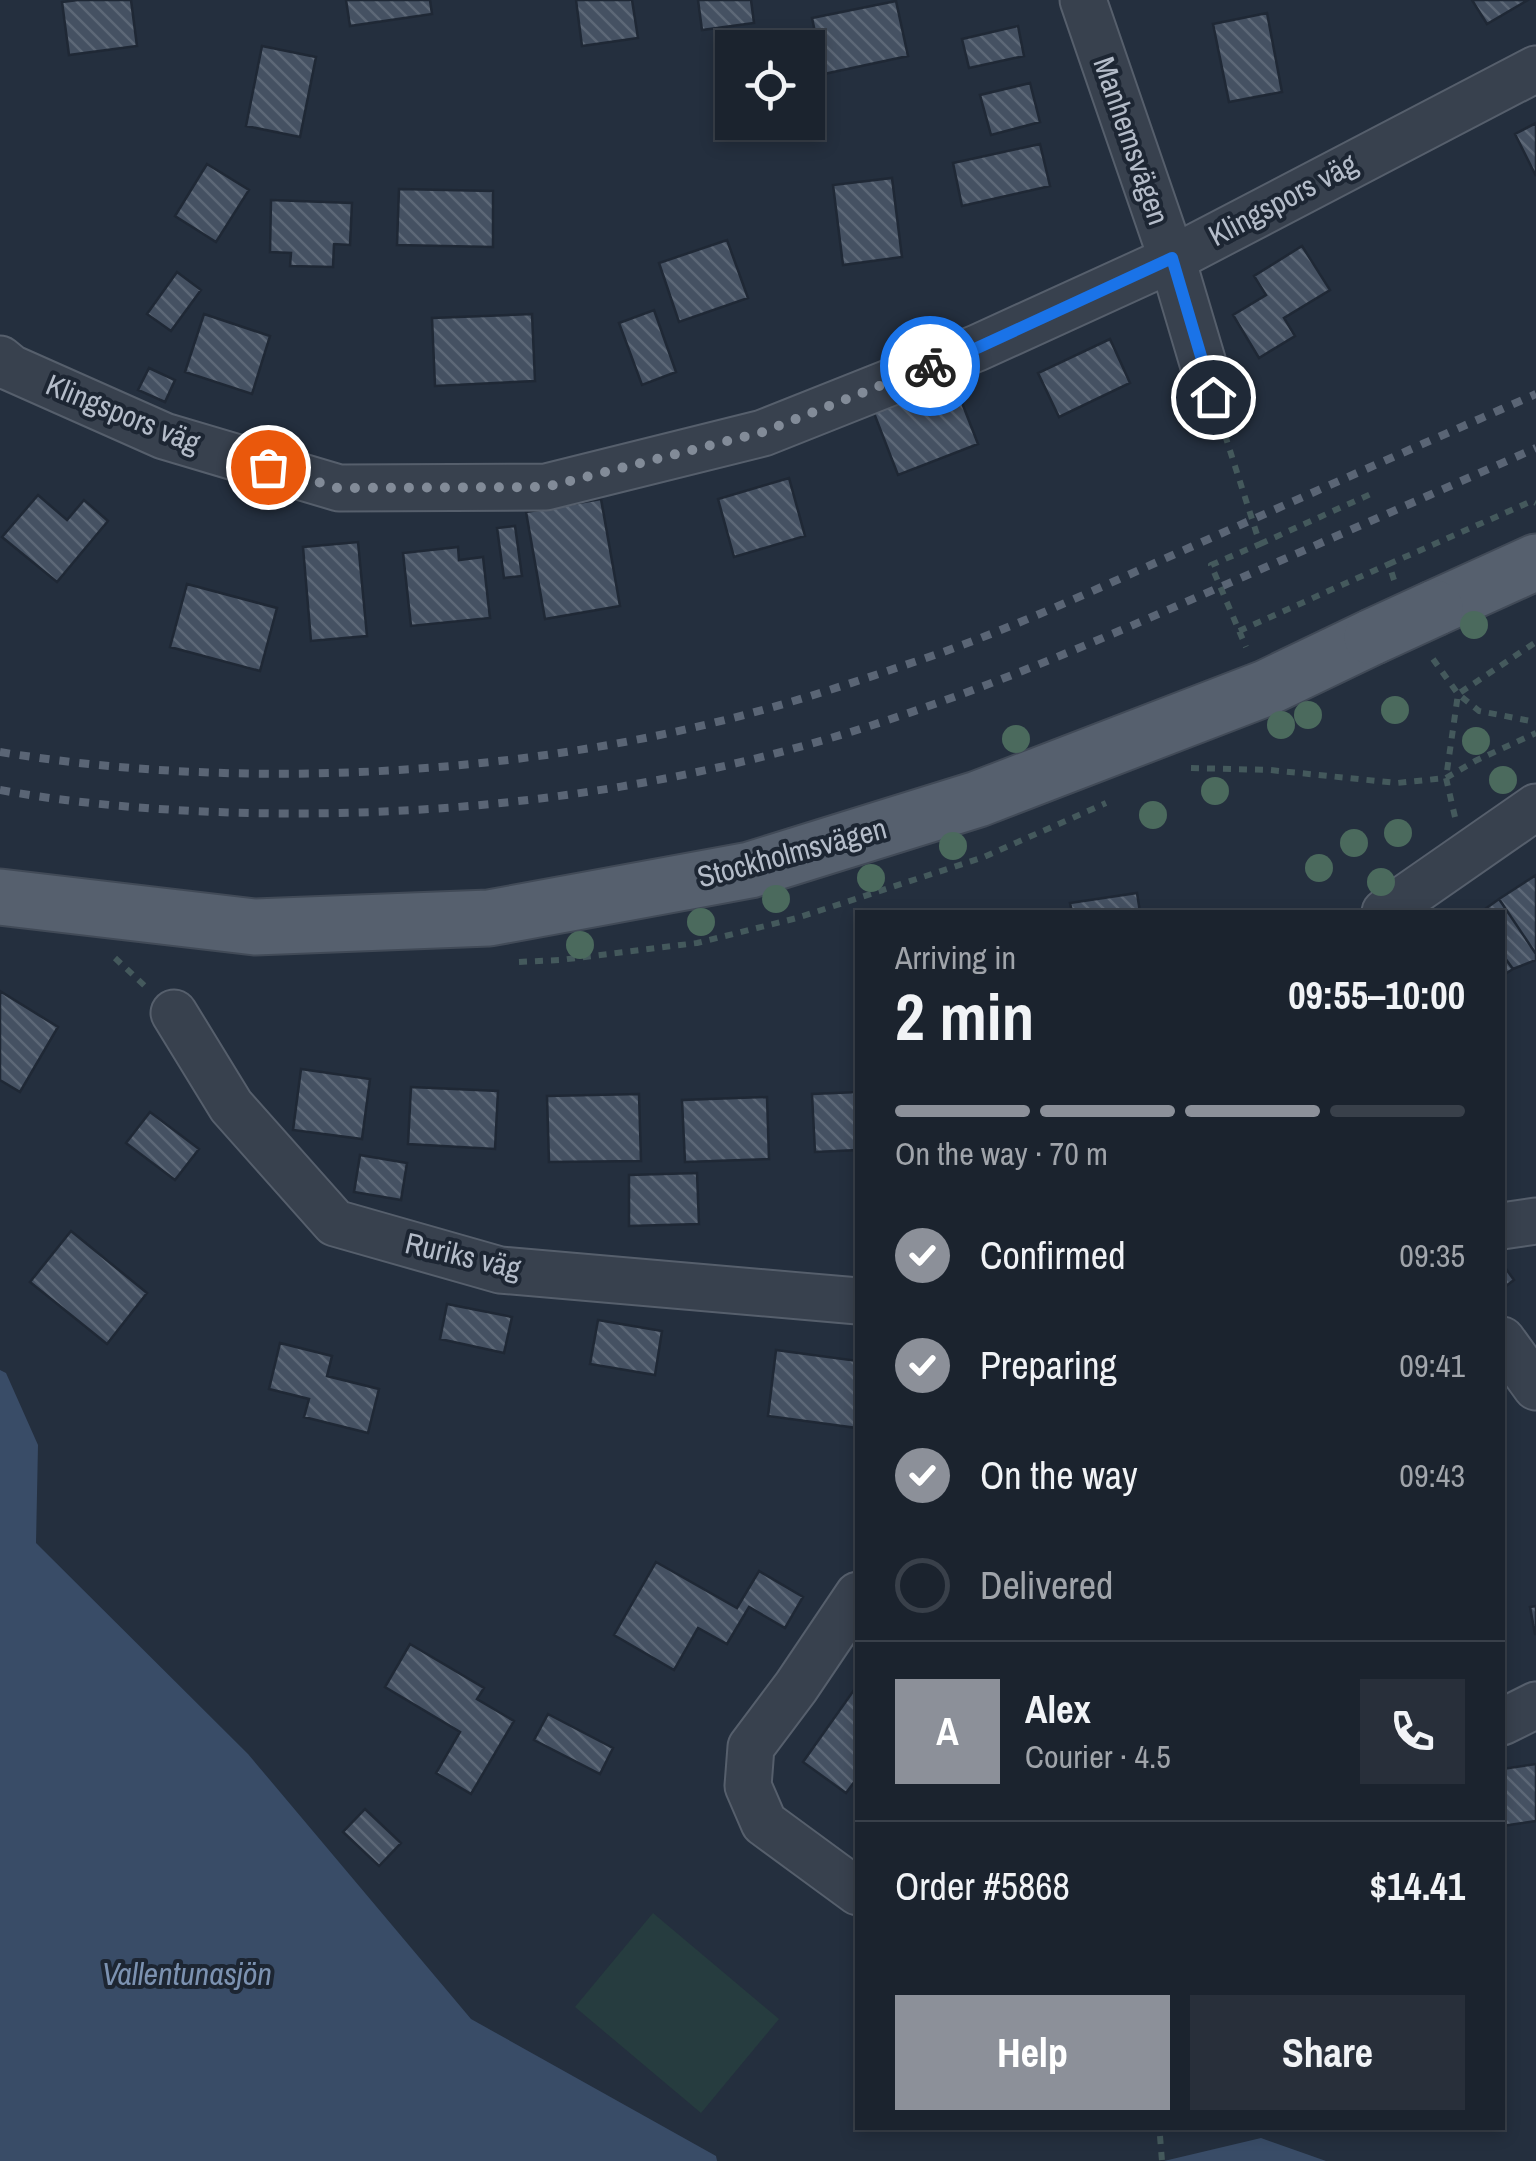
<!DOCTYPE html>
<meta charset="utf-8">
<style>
:root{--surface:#1b232e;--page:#282f3a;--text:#f1f3f6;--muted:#a0a4aa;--line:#39404a;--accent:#8c9099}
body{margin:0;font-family:"Archivo Narrow",sans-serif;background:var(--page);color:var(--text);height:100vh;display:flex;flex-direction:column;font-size:38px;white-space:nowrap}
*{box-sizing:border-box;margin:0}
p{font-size:32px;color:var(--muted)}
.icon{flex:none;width:55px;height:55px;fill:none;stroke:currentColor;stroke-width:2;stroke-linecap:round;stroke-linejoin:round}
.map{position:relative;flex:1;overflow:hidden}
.drawer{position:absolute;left:855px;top:910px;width:650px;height:1220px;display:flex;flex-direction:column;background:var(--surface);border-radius:0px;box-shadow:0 5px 15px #0003,0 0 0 2px var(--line)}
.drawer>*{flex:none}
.controls{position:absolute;left:715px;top:30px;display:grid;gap:20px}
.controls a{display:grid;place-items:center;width:110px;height:110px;border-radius:0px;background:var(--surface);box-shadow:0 5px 15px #0003,0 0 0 2px var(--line);font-size:50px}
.pin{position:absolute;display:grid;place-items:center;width:85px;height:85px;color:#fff;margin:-42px;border:5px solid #fff;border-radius:50%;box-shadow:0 2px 10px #0007}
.courier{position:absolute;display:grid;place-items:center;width:100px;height:100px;margin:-50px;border:8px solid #1a73e8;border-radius:50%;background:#fff;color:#222;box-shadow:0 2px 12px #0007}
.overview em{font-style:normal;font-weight:700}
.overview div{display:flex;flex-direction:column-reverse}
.overview{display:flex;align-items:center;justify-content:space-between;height:170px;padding:0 40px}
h1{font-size:65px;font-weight:700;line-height:75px}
.bar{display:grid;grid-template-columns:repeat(4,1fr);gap:15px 10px;align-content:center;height:120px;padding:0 40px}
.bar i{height:12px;border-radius:8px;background:var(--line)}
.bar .current{background:var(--accent)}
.bar p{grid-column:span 4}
.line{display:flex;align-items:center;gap:25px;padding:0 40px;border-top:2px solid var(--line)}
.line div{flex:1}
.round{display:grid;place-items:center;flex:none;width:105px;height:105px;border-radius:0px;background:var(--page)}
ol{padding:0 40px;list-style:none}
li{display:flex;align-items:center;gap:30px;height:110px}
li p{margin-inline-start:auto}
li .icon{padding:10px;border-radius:50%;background:var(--accent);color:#fff;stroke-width:4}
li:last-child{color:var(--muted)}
li i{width:55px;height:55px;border:5px solid var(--line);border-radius:50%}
.cta{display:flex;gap:20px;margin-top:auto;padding:20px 40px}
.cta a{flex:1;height:115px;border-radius:0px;background:var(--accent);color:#fff;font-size:40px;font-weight:700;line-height:115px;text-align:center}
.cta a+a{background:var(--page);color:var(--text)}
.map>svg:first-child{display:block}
.park{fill:#263c3f}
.water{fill:#394c67}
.building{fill:url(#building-back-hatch);stroke:#1f2835;stroke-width:2.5}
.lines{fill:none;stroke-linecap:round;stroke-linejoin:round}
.minor-casing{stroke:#565f6c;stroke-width:49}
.major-casing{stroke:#414a57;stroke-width:59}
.path{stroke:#44595c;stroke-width:6;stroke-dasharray:8 8;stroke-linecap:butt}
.minor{stroke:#38414e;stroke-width:45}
.major{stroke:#56606e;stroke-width:55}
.rail{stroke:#5a6575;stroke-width:8;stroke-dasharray:10 10;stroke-linecap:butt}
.major-bridge-casing{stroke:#414a57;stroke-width:59;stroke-linecap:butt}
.major-bridge{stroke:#56606e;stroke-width:55}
.tree{fill:#4b6a5d}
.done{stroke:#828b98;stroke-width:10;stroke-dasharray:0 18}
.route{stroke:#1a73e8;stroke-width:12}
.labels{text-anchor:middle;stroke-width:8;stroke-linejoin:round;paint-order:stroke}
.street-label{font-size:30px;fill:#b4bcc9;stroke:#1d2633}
.water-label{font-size:32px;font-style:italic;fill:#7c92b1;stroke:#1d2633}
</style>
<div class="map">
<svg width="1536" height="2161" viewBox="0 0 1536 2161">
<defs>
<pattern id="building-back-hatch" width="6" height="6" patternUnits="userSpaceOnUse" patternTransform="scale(2.5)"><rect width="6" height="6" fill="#455162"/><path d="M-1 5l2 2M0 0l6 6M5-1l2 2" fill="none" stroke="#5d6877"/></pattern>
</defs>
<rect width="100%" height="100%" fill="#242f3e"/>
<!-- park -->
<path class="park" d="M653 1913 779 2019 701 2113 575 2007Z"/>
<!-- water -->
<path class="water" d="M0 1370 6 1373 38 1445 36 1543 248 1754 471 2019 716 2156 717 2161H0Z
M1261 2138 1326 2161H1164Z"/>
<!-- building -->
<path class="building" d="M78 0H131L137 46 69 55 62 2Z
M346 0H430L432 14 350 26Z
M576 0H632L638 38 582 46Z
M698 0H751L754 23 702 30Z
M1472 0H1528L1487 24Z
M896 1 908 56 824 74 812 18Z
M1267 13 1282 92 1229 102 1213 24Z
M1018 26 1024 56 969 68 962 39Z
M262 46 316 57 300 137 246 126Z
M1030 83 1040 122 991 135 980 95Z
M1536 123V176L1515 134Z
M1040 144 1050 186 962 206 953 163Z
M207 164 249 190 216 242 175 216Z
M892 178 902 257 843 265 833 185Z
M399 189 493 191V247L397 245Z
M271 200 352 203 350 245 334 244 333 267 290 266 291 253 270 252Z
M727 240 748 298 679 322 659 263Z
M1302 246 1330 290 1284 318 1295 336 1259 358 1233 315 1266 295 1254 276Z
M177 272 201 290 171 331 147 314Z
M654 310 676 372 642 385 619 323Z
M204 314 270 336 252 394 185 372Z
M532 314 535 381 435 386 432 318Z
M1110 339 1130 383 1059 417 1038 373Z
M149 368 175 380 165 402 138 390Z
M952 377 978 444 898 475 872 408Z
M789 478 805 536 734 557 718 499Z
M38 495 67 520 84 500 108 521 57 582 2 537Z
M601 499 620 606 545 619 526 512Z
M515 526 522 576 504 578 497 528Z
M358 542 367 636 311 641 303 547Z
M458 547 459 560 483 557 490 618 411 626 403 553Z
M187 584 277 608 260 671 170 647Z
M1536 875V954L1499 899Z
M1137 893 1140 912H1072L1070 903Z
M1499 899 1536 954V960L1513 969 1502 954V912H1481Z
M1502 954 1513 969 1502 976Z
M0 991 58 1027 20 1092 0 1080Z
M301 1069 370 1079 362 1139 293 1130Z
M411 1087 498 1091 495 1149 408 1144Z
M858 1092V1150L815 1152 812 1094Z
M639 1094 641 1161 549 1162 547 1096Z
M767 1097 769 1159 685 1162 682 1100Z
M150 1112 199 1149 175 1180 126 1143Z
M360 1155 407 1163 401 1200 354 1192Z
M697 1173 699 1224 629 1226V1175Z
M71 1231 147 1293 107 1344 30 1282Z
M1504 1266 1514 1280 1502 1289V1267Z
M447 1304 512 1317 504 1353 440 1339Z
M598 1320 662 1331 655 1375 590 1364Z
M280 1343 332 1356 327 1376 379 1389 368 1433 304 1417 309 1399 269 1389Z
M776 1350 858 1361 857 1428 768 1416Z
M656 1562 737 1608 759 1571 803 1597 785 1628 749 1607 727 1644 698 1628 674 1670 614 1635Z
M1536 1606V1634H1535L1530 1607Z
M410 1644 484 1688 477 1699 514 1721 471 1794 436 1773 460 1732 385 1687Z
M854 1690 858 1692V1777L846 1793 803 1762Z
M548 1714 613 1748 600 1774 534 1740Z
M1536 1764V1821L1502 1826V1769Z
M365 1809 401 1843 379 1866 343 1832Z"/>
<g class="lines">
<defs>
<path id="minor" d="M1083 0 1172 259 1213 397
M0 359 11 368 164 436 339 488 546 487 763 433 977 348 1172 259 1536 69
M1385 912 1536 807
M174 1013 231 1106 335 1223 500 1270 858 1301
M1502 1226 1536 1221
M1502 1340 1536 1387
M858 1595 796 1687 751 1747 748 1786 764 1823 858 1892
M1502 1722 1536 1705"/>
<path id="major" d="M1435 608 1536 562
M0 897 255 927 489 918 750 870 978 799 1266 688 1372 637"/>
</defs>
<!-- minor casing -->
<use href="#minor" class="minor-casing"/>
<!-- major casing -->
<use href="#major" class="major-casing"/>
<!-- path -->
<path class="path" d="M1225 435 1260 544 1211 565 1246 647
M1260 544 1373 493
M1394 580 1389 564 1532 501 1536 503
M1239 631 1389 564
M1433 659 1458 694 1479 711 1536 722
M1191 768 1270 770 1397 783 1446 778 1475 761 1536 733
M1455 817 1446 778 1458 694 1536 642
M115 958 146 987
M519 962 560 960 697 943 797 918 984 857 1106 803
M1160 2136 1162 2161"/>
<!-- minor -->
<use href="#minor" class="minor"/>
<!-- major -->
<use href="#major" class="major"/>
<!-- rail -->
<path class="rail" d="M0 752C237 791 512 777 744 715 801 700 858 681 914 662 1005 632 1094 590 1182 551 1300 498 1418 446 1536 394
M0 790C71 803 144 809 216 812 429 820 641 796 844 734 965 697 1082 648 1197 597 1310 548 1423 498 1536 448"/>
<defs>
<path id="major-bridge" d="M1372 637 1435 608"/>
</defs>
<!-- major-bridge casing -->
<use href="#major-bridge" class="major-bridge-casing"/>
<!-- major-bridge -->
<use href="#major-bridge" class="major-bridge"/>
</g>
<!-- trees -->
<g class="tree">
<circle cx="1474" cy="625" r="14"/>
<circle cx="1395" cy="710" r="14"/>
<circle cx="1308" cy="715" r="14"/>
<circle cx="1281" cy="725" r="14"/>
<circle cx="1016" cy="739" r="14"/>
<circle cx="1476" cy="741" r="14"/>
<circle cx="1503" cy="780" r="14"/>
<circle cx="1215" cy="791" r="14"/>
<circle cx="1153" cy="815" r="14"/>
<circle cx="1398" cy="833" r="14"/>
<circle cx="1354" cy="843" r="14"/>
<circle cx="953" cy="846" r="14"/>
<circle cx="1319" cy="868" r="14"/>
<circle cx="871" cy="878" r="14"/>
<circle cx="1381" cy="882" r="14"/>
<circle cx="776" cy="899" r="14"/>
<circle cx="701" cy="922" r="14"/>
<circle cx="580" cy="945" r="14"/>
</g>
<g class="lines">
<!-- done -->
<path class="done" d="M268 467 338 488 546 487 763 432 930 366"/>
<!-- route -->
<path class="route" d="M930 366 977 348 1172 258 1213 397"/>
</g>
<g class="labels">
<!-- street labels -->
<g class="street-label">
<text transform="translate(1131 141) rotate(71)" y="10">Manhemsvägen</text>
<text transform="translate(1283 200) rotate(-28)" y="10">Klingspors väg</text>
<text transform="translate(123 414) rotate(22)" y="10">Klingspors väg</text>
<text transform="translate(792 853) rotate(-15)" y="10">Stockholmsvägen</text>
<text transform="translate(463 1256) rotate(13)" y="10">Ruriks väg</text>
</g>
<!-- water labels -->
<g class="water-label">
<text x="187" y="1985">Vallentunasjön</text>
</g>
</g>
</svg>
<div class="controls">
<a><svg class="icon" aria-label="locate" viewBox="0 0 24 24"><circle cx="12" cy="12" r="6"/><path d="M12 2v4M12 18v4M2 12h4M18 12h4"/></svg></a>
</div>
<div class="pin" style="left:268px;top:467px;background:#ea580c"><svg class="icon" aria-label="bag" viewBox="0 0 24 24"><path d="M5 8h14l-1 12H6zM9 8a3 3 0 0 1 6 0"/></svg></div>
<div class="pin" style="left:1213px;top:397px;background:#1f2937"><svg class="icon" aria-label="home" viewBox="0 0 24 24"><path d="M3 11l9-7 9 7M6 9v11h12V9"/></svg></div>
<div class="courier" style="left:930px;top:366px"><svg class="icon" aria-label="bike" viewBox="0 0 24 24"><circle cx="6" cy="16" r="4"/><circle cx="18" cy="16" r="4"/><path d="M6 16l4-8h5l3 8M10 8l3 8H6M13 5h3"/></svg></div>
<section class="drawer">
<div class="overview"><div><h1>2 min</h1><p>Arriving in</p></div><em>09:55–10:00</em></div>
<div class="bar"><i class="current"></i><i class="current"></i><i class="current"></i><i></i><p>On the way · 70 m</p></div>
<ol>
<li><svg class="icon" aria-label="check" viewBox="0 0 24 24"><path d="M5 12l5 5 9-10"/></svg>Confirmed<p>09:35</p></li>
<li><svg class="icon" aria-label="check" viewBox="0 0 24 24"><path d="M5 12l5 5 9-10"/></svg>Preparing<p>09:41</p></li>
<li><svg class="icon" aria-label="check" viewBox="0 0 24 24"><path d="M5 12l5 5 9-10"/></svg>On the way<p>09:43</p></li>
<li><i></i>Delivered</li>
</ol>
<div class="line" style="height:180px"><b class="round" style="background:var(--accent);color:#fff">A</b><div><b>Alex</b><p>Courier · 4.5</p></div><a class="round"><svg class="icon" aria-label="phone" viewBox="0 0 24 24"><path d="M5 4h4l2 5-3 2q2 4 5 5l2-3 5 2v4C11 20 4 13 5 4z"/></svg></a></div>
<div class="line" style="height:130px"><div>Order #5868</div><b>$14.41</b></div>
<div class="cta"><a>Help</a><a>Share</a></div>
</section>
</div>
